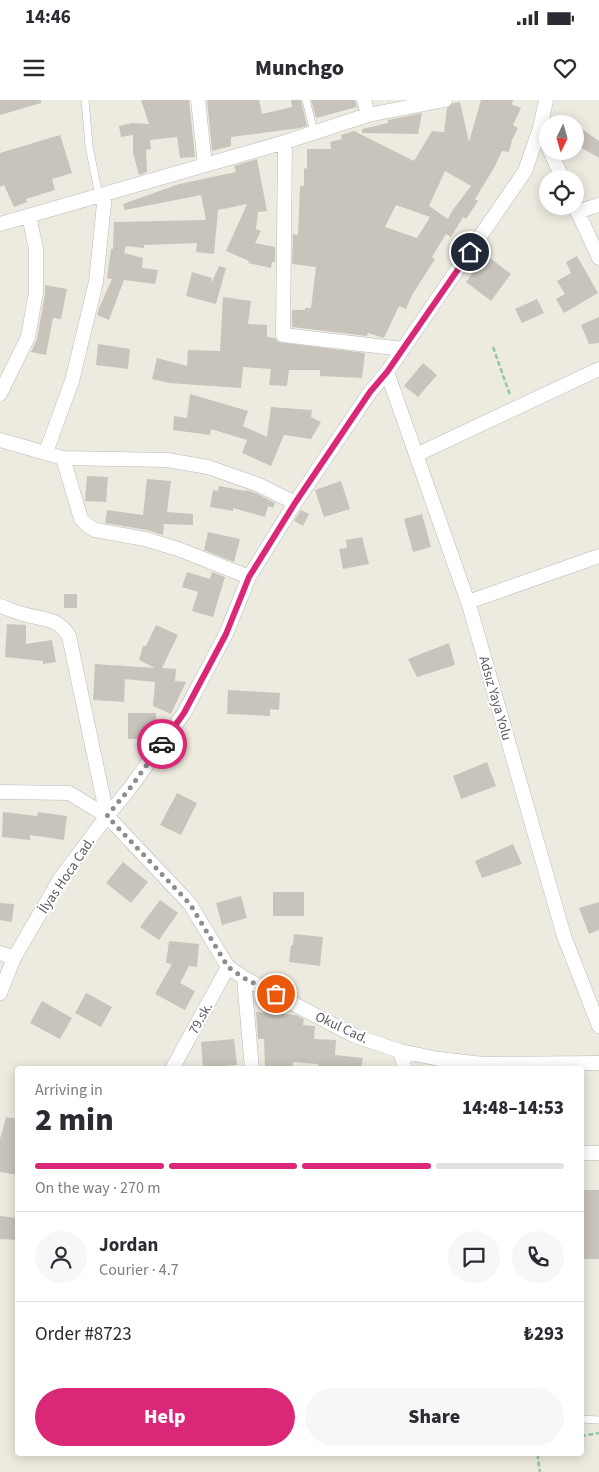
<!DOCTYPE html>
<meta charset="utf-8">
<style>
:root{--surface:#fff;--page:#f7f7f7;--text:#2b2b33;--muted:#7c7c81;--line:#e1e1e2;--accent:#db2777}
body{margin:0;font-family:"Source Sans 3",sans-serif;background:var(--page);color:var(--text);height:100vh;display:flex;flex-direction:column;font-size:19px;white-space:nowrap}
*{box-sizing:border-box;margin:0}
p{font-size:16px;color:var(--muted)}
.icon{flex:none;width:28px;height:28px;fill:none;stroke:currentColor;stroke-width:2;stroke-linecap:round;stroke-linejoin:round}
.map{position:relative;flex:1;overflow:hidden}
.panel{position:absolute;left:15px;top:966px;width:569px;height:390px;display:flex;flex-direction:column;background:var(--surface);border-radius:5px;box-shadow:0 2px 12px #0003}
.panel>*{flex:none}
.needle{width:32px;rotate:185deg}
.fabs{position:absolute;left:539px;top:15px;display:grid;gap:10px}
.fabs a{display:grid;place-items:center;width:45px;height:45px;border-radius:50%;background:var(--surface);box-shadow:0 2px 12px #0003;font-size:25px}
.pin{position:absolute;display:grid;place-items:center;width:42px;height:42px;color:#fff;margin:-21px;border:2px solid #fff;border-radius:50%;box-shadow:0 1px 5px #0007}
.courier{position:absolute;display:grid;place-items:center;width:50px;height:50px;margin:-25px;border:4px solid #db2777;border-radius:50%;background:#fff;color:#222;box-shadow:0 1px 6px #0007}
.summary em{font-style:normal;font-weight:800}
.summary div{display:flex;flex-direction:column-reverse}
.summary{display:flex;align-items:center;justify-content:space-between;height:85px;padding:0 20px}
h1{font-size:32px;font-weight:800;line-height:38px}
.bar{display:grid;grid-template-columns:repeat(4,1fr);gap:8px 5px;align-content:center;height:60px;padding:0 20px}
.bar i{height:6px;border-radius:4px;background:var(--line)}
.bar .active{background:var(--accent)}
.bar p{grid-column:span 4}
.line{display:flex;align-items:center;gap:12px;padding:0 20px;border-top:1px solid var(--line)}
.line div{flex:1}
.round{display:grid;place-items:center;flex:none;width:52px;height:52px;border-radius:26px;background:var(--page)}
.action{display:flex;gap:10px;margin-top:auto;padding:10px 20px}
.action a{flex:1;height:58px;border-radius:30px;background:var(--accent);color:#fff;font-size:20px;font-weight:800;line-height:58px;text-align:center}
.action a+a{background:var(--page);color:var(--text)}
.status{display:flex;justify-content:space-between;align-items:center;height:35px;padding:0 25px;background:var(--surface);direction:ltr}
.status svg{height:14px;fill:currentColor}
header{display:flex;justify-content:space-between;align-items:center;height:65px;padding:0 20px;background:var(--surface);font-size:22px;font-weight:800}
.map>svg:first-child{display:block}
.building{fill:#c8c4bc;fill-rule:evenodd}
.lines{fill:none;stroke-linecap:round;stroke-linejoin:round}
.lane-casing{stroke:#b7bac0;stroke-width:8}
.street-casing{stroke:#b7bac0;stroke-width:15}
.path{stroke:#8fc8a1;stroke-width:2.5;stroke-dasharray:5 2.5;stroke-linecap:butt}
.lane{stroke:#fff;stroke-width:7}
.street{stroke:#fff;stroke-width:14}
.done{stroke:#8c8e8e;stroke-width:5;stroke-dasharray:0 9}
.route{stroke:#db2777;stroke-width:6}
.labels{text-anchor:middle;stroke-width:4.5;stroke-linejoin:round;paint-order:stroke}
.street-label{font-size:14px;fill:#585c62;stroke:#fff}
</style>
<div class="status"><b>14:46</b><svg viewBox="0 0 49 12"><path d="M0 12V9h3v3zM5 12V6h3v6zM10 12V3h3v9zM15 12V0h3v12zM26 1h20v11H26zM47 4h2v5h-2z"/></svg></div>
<header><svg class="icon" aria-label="menu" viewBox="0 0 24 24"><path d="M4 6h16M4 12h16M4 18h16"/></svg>Munchgo<svg class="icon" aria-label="heart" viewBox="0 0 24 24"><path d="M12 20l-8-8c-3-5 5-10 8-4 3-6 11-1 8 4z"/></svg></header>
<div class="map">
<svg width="599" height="1372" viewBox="0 0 599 1372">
<rect width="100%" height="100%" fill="#edebdf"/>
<!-- building -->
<path class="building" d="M0 0H41V3L0 15Z
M141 0H189L195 57 180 58 177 37 150 40 151 49 146 50 147 72 139 75 133 53V35L121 37 119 26 132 23 149 24Z
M207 0H259L262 14 292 7 291 0H301L307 26 300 28 231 37V46L212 51Z
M311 0H355L357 7 316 18Z
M481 0H514L511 4 521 8 513 25 518 28 512 40 509 52 502 51 494 68 475 99 478 101 466 119 463 117 451 137 446 134 432 157 435 159 412 195 406 209 399 206 384 238 368 233 367 236 292 227V210H305V208H311L316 167 292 164 293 134 298 135 300 86H304V68L307 69V49H331L330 42 342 39 341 35 354 31 414 61 432 31 444 32 447 8 453 3 460 2 469 42ZM445 71 471 86 452 111 448 119 429 106ZM396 105 430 117 417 138 385 127Z
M422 13 418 34 362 33V29L388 23V20Z
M579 27 599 41V58L575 44V33Z
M60 35 72 73 52 79 55 90 26 99 27 102 14 107 4 85 0 87V53Z
M257 59 267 111 258 112 256 129 261 131 255 143 275 147V162H272L271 168 248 163 249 161 226 151 247 104 218 110 214 154 196 152 197 143 144 145V148L126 146 124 153 143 158 142 168 158 170 155 184 124 180 109 220 97 215 99 208 112 179 107 178 111 149H113L114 122 206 120 201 95 125 110 123 104 179 84 236 72 234 66Z
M486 155 511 174 491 201 466 182Z
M577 156 598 193 564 213 556 199 565 194 557 181 571 173 566 162Z
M219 166 226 168 216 204 186 196 192 172 212 178 211 184Z
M45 185 67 189 61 219 53 218 46 255 31 252 37 239 45 194Z
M223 197 251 201 248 224 267 225V237L275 238 278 242 365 253 362 278 320 276V270H289L287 286 269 285 271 269 243 267 241 288 169 283 152 279 157 258 187 266 188 250 220 251Z
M537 199 544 213 522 223 515 209Z
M599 217V243L589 244 581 225Z
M98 244 130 249 128 269 96 265Z
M423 263 437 275 418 297 404 286Z
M190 294 248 311 243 326 267 337 271 307 312 310 311 317 321 322 311 339 284 335 271 366 242 353 247 340 211 329 210 335 173 330 174 316 187 318Z
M87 376 108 377 106 402 85 401Z
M147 379 171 381 167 412 193 414V425L164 424 163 435 147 430 105 423 107 410 143 415Z
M341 381 350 409 324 417 315 390Z
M219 386 245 391 246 390 256 393 275 403 273 408 268 406 265 417 233 408V411L210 407 213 390 218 391Z
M301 410 309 414 303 426 294 421Z
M422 414 431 447 413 452 404 419Z
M208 432 240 439 234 462 204 450Z
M362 437 369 464 343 469 339 449 347 448 346 440Z
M187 472 210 479 212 472 225 477 213 517 192 511 198 492 182 487Z
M64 494H77V508H64Z
M7 524 26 525V544L52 540 56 562 43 564V561L5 557Z
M156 525 178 535 162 568 176 569 175 581 186 582 171 614 153 606 155 582 125 579 124 602 93 600 95 564 155 568 139 560 143 546H146Z
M449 543 455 565 417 577 408 559Z
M228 590 280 593 279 610 270 609V616L227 614Z
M128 613H156L157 636 154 639H128Z
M487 662 496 686 461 699 453 676Z
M177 693 197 703 181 735 160 725Z
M3 712 37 716 38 712 67 716 64 740 30 735V740L2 737Z
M513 744 522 764 482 778 475 761Z
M123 762 148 782 131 803 106 783Z
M273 792H304V816H273Z
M241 796 247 818 222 825 216 803Z
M160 800 178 813 159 840 140 827Z
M599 802V830L589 834 579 808Z
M0 803 14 804 12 822 0 820Z
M294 834 323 837 320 866 289 862 291 845H293Z
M169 841 199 844 197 867 189 866 180 883 195 891 185 910 155 894 172 864 166 863Z
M86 893 112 907 101 927 75 913Z
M42 901 72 918 60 939 30 923Z
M256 912 296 915 304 919 303 925 315 926 314 939 336 940 335 955 363 958 361 969 318 968V964L293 962 292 969 265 968 264 939H258Z
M234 939 237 965 203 968 201 942Z
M6 1017 18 1019V1075L0 1072V1039Z
M581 1090H599V1159H581Z
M0 1116 18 1118V1140L0 1139Z"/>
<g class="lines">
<defs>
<path id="lane" d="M85 0 89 46 99 96
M306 0 314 32
M581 1319 599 1320"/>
<path id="street" d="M198 0 205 65
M364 0 368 15
M285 42 283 235 403 249
M550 51 563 79
M575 106 599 158
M577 112 599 105
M0 124 285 42 368 15 445 0
M387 272 470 508 564 836 599 926
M0 294 28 237 36 192V149L29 116
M0 340 63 358 81 419 87 425 95 430 145 439 178 449 249 477
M46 352 72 281 96 182 105 94
M416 355 599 269
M63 358 167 360 208 367 259 385 295 403
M468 502 599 456
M0 506C9 509 18 513 27 515 46 520 58 518 69 536L107 716
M0 692 69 693 107 716 190 804 228 867 244 878 355 936 400 951 439 959 483 964 599 963
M0 853 14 858
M244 878 252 969
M0 893 14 858 60 779 107 716 130 688 184 613 226 534 249 477 295 403 370 292 387 272 525 71 540 28 546 0
M400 951 405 969
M172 969 228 867
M581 1053H599"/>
</defs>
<!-- lane casing -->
<use href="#lane" class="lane-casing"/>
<!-- street casing -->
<use href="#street" class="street-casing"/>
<!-- path -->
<path class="path" d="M493 247 510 295
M581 1336 599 1333
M538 1354V1359L540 1372"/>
<!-- lane -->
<use href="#lane" class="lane"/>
<!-- street -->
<use href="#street" class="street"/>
</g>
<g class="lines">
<!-- done -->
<path class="done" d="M162 644 130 688 107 716 190 804 228 867 244 878 276 894"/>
<!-- route -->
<path class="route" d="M162 644 184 613 226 534 249 477 295 403 370 292 387 272 470 152"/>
</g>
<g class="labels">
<!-- street labels -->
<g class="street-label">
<text transform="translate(496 598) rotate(74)" y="5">Adsız Yaya Yolu</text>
<text transform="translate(66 775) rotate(-56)" y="5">İlyas Hoca Cad.</text>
<text transform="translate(200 918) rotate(-61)" y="5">79.sk.</text>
<text transform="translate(342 927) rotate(25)" y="5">Okul Cad.</text>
</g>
</g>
</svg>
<div class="fabs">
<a><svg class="needle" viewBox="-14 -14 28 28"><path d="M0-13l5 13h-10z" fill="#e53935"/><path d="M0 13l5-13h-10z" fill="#7c7c81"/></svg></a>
<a><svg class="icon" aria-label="locate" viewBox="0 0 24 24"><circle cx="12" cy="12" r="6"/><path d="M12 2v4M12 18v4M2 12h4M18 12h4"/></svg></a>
</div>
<div class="pin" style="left:276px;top:894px;background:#ea580c"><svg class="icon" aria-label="bag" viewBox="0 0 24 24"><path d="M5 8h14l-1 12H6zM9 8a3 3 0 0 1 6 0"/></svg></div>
<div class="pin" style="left:470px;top:152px;background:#1f2937"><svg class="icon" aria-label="home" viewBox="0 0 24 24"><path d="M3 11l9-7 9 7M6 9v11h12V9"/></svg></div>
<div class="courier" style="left:162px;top:644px"><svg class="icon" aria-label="car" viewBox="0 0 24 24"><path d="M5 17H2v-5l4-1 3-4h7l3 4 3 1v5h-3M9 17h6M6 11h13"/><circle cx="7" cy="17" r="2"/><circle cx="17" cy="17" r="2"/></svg></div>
<section class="panel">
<div class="summary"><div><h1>2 min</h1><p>Arriving in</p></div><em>14:48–14:53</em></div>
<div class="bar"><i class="active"></i><i class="active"></i><i class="active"></i><i></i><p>On the way · 270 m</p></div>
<div class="line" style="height:90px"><a class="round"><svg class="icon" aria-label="person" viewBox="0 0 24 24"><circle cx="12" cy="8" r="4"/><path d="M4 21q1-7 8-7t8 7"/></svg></a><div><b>Jordan</b><p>Courier · 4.7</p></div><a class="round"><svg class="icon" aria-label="chat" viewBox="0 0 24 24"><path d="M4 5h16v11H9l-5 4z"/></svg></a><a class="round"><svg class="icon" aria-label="phone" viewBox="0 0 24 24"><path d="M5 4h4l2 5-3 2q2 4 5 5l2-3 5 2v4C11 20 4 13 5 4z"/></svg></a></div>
<div class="line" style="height:65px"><div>Order #8723</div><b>₺293</b></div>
<div class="action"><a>Help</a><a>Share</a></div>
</section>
</div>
